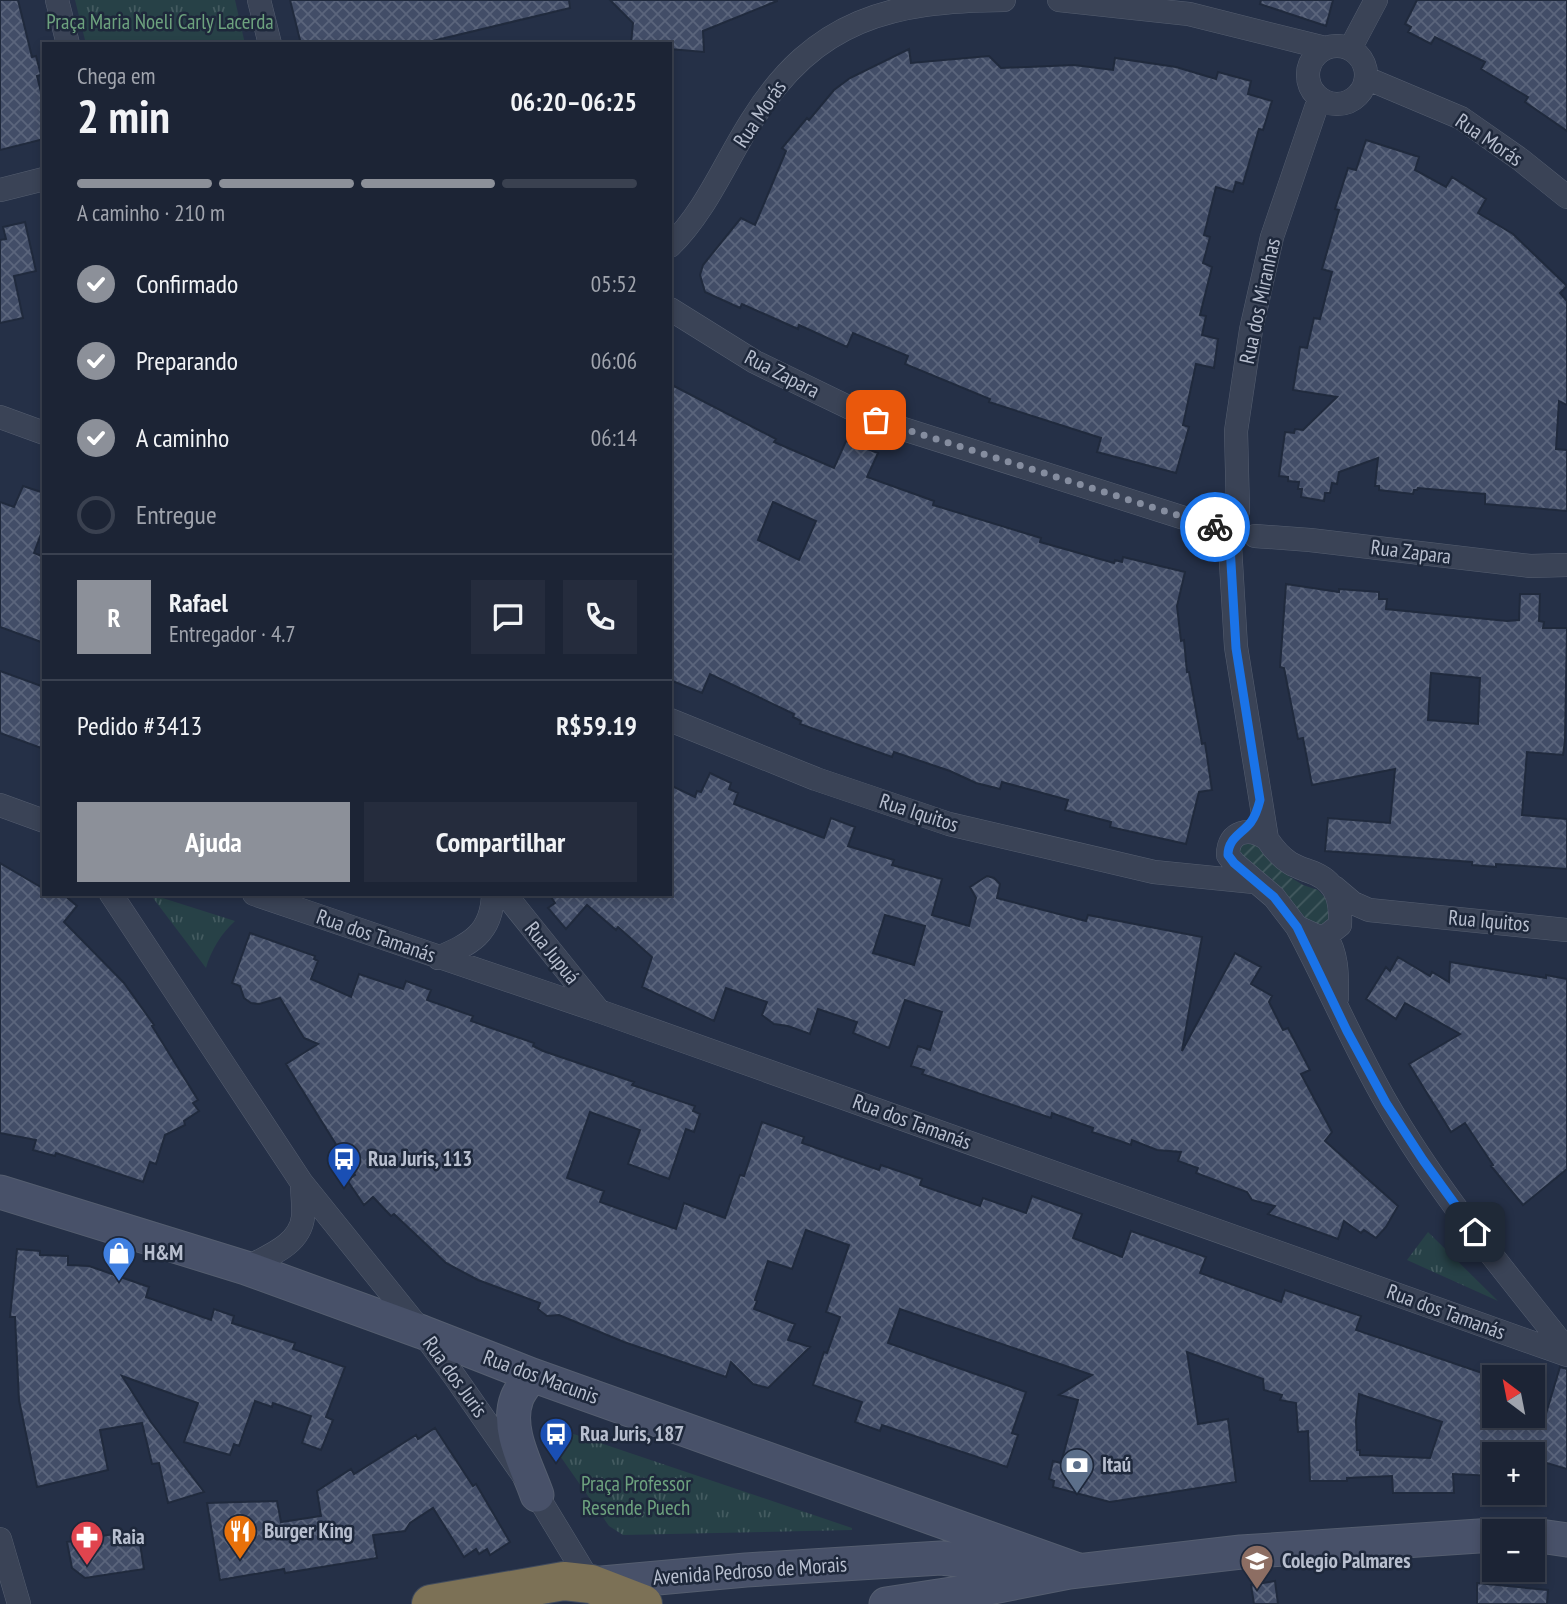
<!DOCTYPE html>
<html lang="pt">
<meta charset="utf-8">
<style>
:root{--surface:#1c2435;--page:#252c3d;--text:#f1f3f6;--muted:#a0a4ad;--line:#3a4150;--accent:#8c9099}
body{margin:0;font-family:"PT Sans Narrow",sans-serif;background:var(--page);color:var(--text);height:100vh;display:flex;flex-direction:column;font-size:26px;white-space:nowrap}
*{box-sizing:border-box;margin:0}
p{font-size:23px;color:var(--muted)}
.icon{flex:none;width:38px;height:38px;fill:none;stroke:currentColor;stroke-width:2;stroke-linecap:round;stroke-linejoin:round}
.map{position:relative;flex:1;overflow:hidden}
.drawer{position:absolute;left:42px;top:42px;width:630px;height:854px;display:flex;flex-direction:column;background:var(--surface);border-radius:0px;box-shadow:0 4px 10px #0003,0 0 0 2px var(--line)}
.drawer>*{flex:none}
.needle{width:46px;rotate:328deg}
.tools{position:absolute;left:1482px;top:1365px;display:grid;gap:14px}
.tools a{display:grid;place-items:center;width:63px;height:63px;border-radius:0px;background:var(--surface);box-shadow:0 4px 10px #0003,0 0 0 2px var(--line);font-size:35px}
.pin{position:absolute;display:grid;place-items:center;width:60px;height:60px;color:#fff;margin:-30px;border-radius:14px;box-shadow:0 4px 10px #0006}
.courier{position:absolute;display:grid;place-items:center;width:70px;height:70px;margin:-35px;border:5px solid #1a73e8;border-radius:50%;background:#fff;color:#222;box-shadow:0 2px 9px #0007}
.overview em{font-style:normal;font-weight:700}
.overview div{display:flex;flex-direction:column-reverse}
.overview{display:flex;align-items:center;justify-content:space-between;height:119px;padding:0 35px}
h1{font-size:46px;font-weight:700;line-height:52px}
.bar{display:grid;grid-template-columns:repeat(4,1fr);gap:10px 7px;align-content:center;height:84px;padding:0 35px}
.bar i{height:9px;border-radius:5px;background:var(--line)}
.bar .on{background:var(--accent)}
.bar p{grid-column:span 4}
.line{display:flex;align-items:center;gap:18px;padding:0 35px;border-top:2px solid var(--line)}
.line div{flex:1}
.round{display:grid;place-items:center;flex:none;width:74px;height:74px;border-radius:0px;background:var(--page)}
ol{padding:0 35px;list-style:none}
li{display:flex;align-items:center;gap:21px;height:77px}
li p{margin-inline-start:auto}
li .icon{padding:7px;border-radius:50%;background:var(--accent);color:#fff;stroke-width:4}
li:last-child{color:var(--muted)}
li i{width:38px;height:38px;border:4px solid var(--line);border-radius:50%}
.button{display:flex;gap:14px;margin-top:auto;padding:14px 35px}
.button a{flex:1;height:80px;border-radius:0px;background:var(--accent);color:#fff;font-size:28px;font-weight:700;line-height:80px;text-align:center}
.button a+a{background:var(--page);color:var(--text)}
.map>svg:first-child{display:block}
.park{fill:url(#park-tufts)}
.garden{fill:url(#garden-furrows)}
.building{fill:url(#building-cross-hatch);stroke:#202a3d;stroke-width:2;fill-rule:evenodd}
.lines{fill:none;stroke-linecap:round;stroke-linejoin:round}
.street-casing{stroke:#555e70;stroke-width:24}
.secondary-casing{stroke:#555e70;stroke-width:35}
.highway-casing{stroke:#414b5d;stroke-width:40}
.street{stroke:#3a4356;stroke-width:23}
.secondary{stroke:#485169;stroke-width:33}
.highway{stroke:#7c7156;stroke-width:38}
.done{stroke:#858d9f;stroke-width:7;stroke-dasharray:0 12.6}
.route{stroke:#1a73e8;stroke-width:9}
.labels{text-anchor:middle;stroke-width:5;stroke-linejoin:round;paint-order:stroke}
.park-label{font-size:21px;fill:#6da27e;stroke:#1e283b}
.street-label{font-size:21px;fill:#b8bfcf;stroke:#1e283b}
.poi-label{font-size:21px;font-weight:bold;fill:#b8bfcf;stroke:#1e283b;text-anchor:start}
</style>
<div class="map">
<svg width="1567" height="1604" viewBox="0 0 1567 1604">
<defs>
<pattern id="park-tufts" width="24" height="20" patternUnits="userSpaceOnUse" patternTransform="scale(1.75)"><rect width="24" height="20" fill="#274147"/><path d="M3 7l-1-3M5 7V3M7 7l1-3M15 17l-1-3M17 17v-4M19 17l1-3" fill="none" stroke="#445b60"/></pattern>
<pattern id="garden-furrows" width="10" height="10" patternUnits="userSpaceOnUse" patternTransform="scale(1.75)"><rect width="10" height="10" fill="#274147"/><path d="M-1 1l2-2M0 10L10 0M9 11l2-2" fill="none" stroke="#445b60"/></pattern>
<pattern id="building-cross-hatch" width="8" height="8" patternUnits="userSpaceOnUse" patternTransform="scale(1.75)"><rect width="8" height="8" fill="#424d67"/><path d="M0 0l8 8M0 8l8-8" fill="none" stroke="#5b657c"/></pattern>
</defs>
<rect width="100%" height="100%" fill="#253047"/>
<!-- park -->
<path class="park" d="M75 0H235L245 44H86Z
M150 894 235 921C221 934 211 950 206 968Z
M1428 1232 1498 1301 1407 1260Z
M550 1426 852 1528V1530L623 1535 609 1526 544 1433 543 1428Z"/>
<!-- garden -->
<path class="garden" d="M1251 841 1290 877 1303 885 1318 890 1330 903 1329 921 1318 926 1309 922 1271 878 1240 862 1238 844Z"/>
<!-- building -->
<path class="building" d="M0 0H18L32 57 36 56 41 75 37 76 44 104V139L0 150Z
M290 0H569L570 8 420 44H301Z
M610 0H777V1L703 31 704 52 670 49V44H631L633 23Z
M1261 0H1333L1326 26 1260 4Z
M1417 0H1567V131L1525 102 1528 97 1481 69 1485 62 1435 37 1431 44 1408 32 1411 27 1405 24Z
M909 49 911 63 989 56 1001 68 1074 65 1113 70 1115 58 1176 67 1216 79 1218 72 1251 81 1248 94 1272 101 1263 130 1259 129 1243 184 1236 182 1233 192 1216 187 1204 235 1210 237 1203 263 1212 267 1200 315 1206 316 1202 335 1218 339 1214 368 1196 364 1183 425 1189 427 1176 473 1097 452 1101 438 989 402 990 399 905 364 908 356 853 333 847 347 799 325 798 329 742 304 740 308 705 292 700 275 703 265 741 218 755 225 786 151 782 148 807 118 809 120 834 90 850 78Z
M1366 140 1419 157 1415 170 1446 187 1452 177 1486 199 1478 213 1513 234 1567 286 1560 293 1567 301V405L1559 401 1556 449 1567 450V511L1485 504V494L1418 488 1417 490H1414L1413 494 1379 490V486H1375L1378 458 1339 472 1337 484 1332 483 1330 493H1325L1324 501 1301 497 1302 489H1298L1299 482 1288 481V477L1279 476 1285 432 1294 433 1295 429 1303 430 1337 397 1293 390 1300 347 1307 348 1314 318 1320 319 1332 272 1322 269 1339 210 1335 209 1348 168 1356 170Z
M25 222 36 271 14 276 23 318 0 323V240L6 239 3 227Z
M670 384 776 439 774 442 834 468 846 441 878 453 867 477 934 501 933 505 1041 538 1040 542 1114 563 1115 560 1122 562 1123 557 1185 572 1177 606 1181 641 1184 640 1187 672H1189L1202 744 1205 743 1212 790 1199 792 1186 844 1110 827 1111 822 1065 810 1068 800 1002 782 1000 789 976 783 950 771 894 752 892 757 800 724 801 721 793 717 794 714 710 674 702 693 670 680ZM773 502 816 521 799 560 758 540Z
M23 486 44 493V526L34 553 44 557V643L0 627V502L14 507Z
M1286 584 1339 592V589L1379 592V599H1387L1386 609 1507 621 1519 620 1520 594H1540L1539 621 1544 622 1543 628H1567L1565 741 1563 755 1527 752 1522 815 1567 819V869L1496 864V867L1472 865V862L1325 851 1328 818 1390 823 1395 769 1312 785 1303 738 1298 739 1284 668 1280 667ZM1431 673 1480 678 1478 724 1428 720Z
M0 671 44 687V749L0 733Z
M710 773 731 783 729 789 738 793 734 804 824 838 831 818 855 827 848 846 894 860 892 865 942 879 932 915 969 926 976 898 970 887 987 876 994 878 1000 884 997 898 1086 921 1088 915 1202 937 1182 1051 1235 953 1261 967 1251 984 1272 996 1269 1002 1283 1030 1288 1028 1310 1070 1301 1074 1332 1132 1325 1141 1398 1206 1386 1227 1376 1238 1364 1230 1361 1233 1344 1221 1338 1239 1268 1214 1275 1206 1252 1200 1247 1192 1196 1173 1198 1168 1178 1161 1181 1152 1157 1150 1132 1140 1131 1145 1120 1141 1092 1132 1093 1128 1052 1113 1051 1118 922 1074 924 1070 911 1066 918 1046 930 1050 942 1012 905 1000 889 1048 853 1033 857 1022 818 1009 810 1034 788 1026 774 1024 762 1015 767 1002 726 988 714 1021 642 987 652 957 618 927 616 930 587 905 566 929 548 908 555 903 549 894H670V785L695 797 697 791 701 792ZM885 915 925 926 914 965 873 953Z
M0 863 44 889V894H63L77 906 64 922 124 983 154 1025 152 1026 198 1100 193 1103 199 1111 184 1121 185 1125 165 1135 156 1164 150 1162 143 1182 56 1153 55 1156 33 1150 36 1140 0 1133Z
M250 933 315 956 314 959 318 961 311 979 351 997 359 974 403 989 406 981 431 990 427 1000 473 1016 471 1021 534 1043 533 1046 543 1051 634 1082 632 1085 695 1106 693 1111 700 1114 694 1132 686 1129 669 1179 628 1164 640 1130 590 1112 567 1178 604 1191 600 1202 676 1229 684 1203 725 1218 740 1175 744 1176 762 1122 804 1137 802 1143 879 1170 881 1165 922 1179 920 1185 980 1206 983 1198 1026 1213 1032 1196 1082 1214 1073 1238 1122 1257 1131 1231 1206 1257 1200 1273 1281 1302 1285 1290 1361 1316 1356 1330 1494 1377V1416L1545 1417 1560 1367 1567 1369V1469L1533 1459V1454H1494V1476L1453 1474 1454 1493H1393L1392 1476 1347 1478V1481H1310L1308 1431 1298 1432 1296 1403 1280 1400 1282 1395 1264 1390 1263 1379 1187 1352 1198 1424 1228 1419 1236 1482 1110 1502 1053 1487 1054 1481 1049 1479 1053 1461 1061 1463 1078 1400 1059 1395 1092 1375 900 1309 888 1343 1026 1392 1012 1433 1018 1435 1007 1467 882 1425 880 1431 855 1422 862 1402 813 1385 824 1352 827 1353 840 1317 826 1312 849 1245 806 1230 792 1269 768 1261 755 1300 757 1301 754 1309 795 1324 788 1340 810 1347 768 1388 753 1384 731 1362 726 1377 624 1342 559 1315 547 1316 538 1309 540 1303 478 1280 446 1263 394 1214 391 1216 373 1197 364 1205 347 1180 355 1175 286 1064 318 1044 304 1038 280 998 259 1004 251 1003 244 998 240 986 232 983ZM1359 1394 1442 1422 1430 1458 1360 1455V1450H1357L1356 1421Z
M1398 957 1430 976 1432 972 1449 982 1450 962 1546 978V975L1567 979V1169L1523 1205 1491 1166 1493 1165 1465 1123 1451 1132 1409 1064 1460 1034 1405 1003 1396 1019 1366 999 1386 967 1390 971Z
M17 1249 40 1251V1255L68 1256V1265L89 1266 149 1287 146 1297 211 1320 214 1309 234 1316 232 1323 295 1343 293 1349 345 1367 326 1417 333 1420 321 1450 302 1443 311 1416 273 1403 272 1407 255 1401 239 1446 234 1444 230 1455 184 1442 198 1403 122 1376 151 1422 204 1492 168 1503 159 1463 152 1464 142 1423 100 1430 108 1470 37 1487 19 1400 15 1317H10Z
M435 1428 473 1486 476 1484 510 1542 490 1555 487 1549 479 1554 476 1549 464 1557 433 1508 410 1523 405 1531 373 1535 377 1558 285 1573 284 1569 220 1580 207 1503 277 1501 281 1522 321 1516 317 1491 351 1469 354 1474 416 1435 418 1439Z
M131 1531 133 1538 139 1537 144 1569 85 1578 72 1568 67 1542Z
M1275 1581 1278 1604H1254L1251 1585Z
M1477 1583 1548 1590 1547 1604H1477Z"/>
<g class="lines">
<defs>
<path id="street" d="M57 0 68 44
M259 0 270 44
M1059 0 1189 14 1325 48
M1308 75a29 29 0 1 1 58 0a29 29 0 1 1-58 0Z
M1350 49 1376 0
M1366 78 1461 118 1521 160 1567 197
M0 190 44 179
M670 246C706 211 725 162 752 120 815 19 891 1 1004 0
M670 309 755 362 875 420 1219 529
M0 417 44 433
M1238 511 1236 431 1251 330 1272 237 1319 99
M1255 536 1310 540 1530 566 1567 565
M1230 546 1236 647 1267 839C1273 848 1280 857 1290 863 1298 868 1307 870 1316 874 1338 884 1341 903 1340 925L1326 936H1317L1297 927 1274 897 1234 863 1228 855C1228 830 1250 827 1267 839
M670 720 816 779 949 824 1154 872 1254 882
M0 805 44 821
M1334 887 1353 903 1369 910 1567 930
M111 894 302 1183 422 1332 455 1377 537 1495 591 1584
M254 894 599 1011 1567 1355
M505 894 599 1011
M1297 927C1328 985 1353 1045 1386 1102 1437 1191 1504 1270 1567 1350
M1326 936C1338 956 1337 975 1337 998
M438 958C470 944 492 934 493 894
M246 1268C268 1256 300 1245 303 1217 304 1206 302 1194 302 1183
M0 1539 19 1604"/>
<path id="secondary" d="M0 1192 246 1268 422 1332 532 1375 1078 1570
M532 1375C527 1382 520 1390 517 1398 505 1429 527 1466 537 1495
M1533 1535 1567 1540
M591 1584 746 1570 941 1558 1032 1568
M886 1604 978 1590 1069 1572 1241 1552 1494 1535"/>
<path id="highway" d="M431 1604 564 1581 591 1584 643 1604"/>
</defs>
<!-- street casing -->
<use href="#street" class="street-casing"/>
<!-- secondary casing -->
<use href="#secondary" class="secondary-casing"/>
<!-- highway casing -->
<use href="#highway" class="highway-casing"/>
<!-- street -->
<use href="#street" class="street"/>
<!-- secondary -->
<use href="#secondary" class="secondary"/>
<!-- highway -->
<use href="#highway" class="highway"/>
</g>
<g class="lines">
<!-- done -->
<path class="done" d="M876 420 1215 527"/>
<!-- route -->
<path class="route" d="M1215 527 1219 529 1222 539 1230 546 1236 648 1260 800C1258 808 1256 815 1251 822 1242 834 1228 838 1228 855L1234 863 1274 897 1297 927 1347 1031 1386 1103 1423 1160 1475 1232"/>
</g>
<!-- icons -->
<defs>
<symbol id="bus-pin" viewBox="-11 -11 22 30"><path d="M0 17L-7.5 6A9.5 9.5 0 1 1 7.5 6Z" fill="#1a4fb4" stroke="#1e283b"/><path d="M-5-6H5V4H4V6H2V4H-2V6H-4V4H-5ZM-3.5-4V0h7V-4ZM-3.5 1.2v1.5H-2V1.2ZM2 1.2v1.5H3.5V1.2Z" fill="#fff"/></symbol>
<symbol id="shop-pin" viewBox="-11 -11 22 30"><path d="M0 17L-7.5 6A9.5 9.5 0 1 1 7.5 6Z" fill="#3f7fe0" stroke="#1e283b"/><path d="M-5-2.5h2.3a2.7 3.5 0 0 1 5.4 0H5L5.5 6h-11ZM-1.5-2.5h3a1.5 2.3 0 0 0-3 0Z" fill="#fff"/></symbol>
<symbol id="bank-pin" viewBox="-11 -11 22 30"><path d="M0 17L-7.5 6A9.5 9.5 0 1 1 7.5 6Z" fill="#5c6f8a" stroke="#1e283b"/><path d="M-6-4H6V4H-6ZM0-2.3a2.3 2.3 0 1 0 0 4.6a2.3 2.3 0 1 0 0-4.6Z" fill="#fff"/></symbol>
<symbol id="restaurant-pin" viewBox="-11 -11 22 30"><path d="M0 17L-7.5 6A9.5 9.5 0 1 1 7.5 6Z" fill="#e8710a" stroke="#1e283b"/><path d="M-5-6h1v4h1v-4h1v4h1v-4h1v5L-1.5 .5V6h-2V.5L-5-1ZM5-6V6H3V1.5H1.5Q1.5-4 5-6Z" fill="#fff"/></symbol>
<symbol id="pharmacy-pin" viewBox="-11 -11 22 30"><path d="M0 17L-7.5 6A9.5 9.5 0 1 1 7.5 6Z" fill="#e0444e" stroke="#1e283b"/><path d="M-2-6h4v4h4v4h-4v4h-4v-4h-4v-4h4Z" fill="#fff"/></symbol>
<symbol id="school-pin" viewBox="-11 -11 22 30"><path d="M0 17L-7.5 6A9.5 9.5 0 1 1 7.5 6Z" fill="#8d6e63" stroke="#1e283b"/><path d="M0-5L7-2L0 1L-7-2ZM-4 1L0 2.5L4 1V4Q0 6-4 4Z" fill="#fff"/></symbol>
</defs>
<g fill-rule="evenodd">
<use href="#bus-pin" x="325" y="1140" width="38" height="52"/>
<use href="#shop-pin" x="100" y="1234" width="38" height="52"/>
<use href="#bus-pin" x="537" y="1415" width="38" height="52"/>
<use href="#bank-pin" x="1058" y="1446" width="38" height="52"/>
<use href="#restaurant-pin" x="221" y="1512" width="38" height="52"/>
<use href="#pharmacy-pin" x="68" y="1518" width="38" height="52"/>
<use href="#school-pin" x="1238" y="1542" width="38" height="52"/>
</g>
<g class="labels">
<!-- park labels -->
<g class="park-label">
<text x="160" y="29">Praça Maria Noeli Carly Lacerda</text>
<text x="636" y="1491">Praça Professor<tspan x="636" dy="24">Resende Puech</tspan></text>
</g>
<!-- street labels -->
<g class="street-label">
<text transform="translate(760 114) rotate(-56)" y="7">Rua Morás</text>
<text transform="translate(1489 140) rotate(34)" y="7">Rua Morás</text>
<text transform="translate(1260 301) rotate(-78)" y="7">Rua dos Miranhas</text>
<text transform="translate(782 374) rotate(27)" y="7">Rua Zapara</text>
<text transform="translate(1411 552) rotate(7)" y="7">Rua Zapara</text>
<text transform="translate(919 813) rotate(18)" y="7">Rua Iquitos</text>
<text transform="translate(1489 921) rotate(5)" y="7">Rua Iquitos</text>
<text transform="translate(376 936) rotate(19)" y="7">Rua dos Tamanás</text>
<text transform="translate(552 953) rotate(51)" y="7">Rua Jupuá</text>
<text transform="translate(912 1122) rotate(20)" y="7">Rua dos Tamanás</text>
<text transform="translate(1446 1312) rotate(20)" y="7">Rua dos Tamanás</text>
<text transform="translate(455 1377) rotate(54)" y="7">Rua dos Juris</text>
<text transform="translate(541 1377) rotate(20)" y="7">Rua dos Macunis</text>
<text transform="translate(750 1571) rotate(-4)" y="7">Avenida Pedroso de Morais</text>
</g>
<!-- poi labels -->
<g class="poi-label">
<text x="368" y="1166">Rua Juris, 113</text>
<text x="144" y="1260">H&amp;M</text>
<text x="580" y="1441">Rua Juris, 187</text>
<text x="1102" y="1472">Itaú</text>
<text x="264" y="1538">Burger King</text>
<text x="112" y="1544">Raia</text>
<text x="1282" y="1568">Colegio Palmares</text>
</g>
</g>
</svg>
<div class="tools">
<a><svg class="needle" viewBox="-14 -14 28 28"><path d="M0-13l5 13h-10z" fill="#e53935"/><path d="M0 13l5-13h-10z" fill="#a0a4ad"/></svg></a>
<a>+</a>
<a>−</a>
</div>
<div class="pin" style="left:876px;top:420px;background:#ea580c"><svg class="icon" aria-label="bag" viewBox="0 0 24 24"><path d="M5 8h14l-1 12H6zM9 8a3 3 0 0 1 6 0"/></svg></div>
<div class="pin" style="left:1475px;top:1232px;background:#1f2937"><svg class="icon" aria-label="home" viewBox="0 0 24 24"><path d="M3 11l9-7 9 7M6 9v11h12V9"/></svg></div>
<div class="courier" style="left:1215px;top:527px"><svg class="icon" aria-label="bike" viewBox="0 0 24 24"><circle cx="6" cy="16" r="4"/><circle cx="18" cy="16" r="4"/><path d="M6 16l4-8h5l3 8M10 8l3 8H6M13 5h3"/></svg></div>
<section class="drawer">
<div class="overview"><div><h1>2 min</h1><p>Chega em</p></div><em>06:20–06:25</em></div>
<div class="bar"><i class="on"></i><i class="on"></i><i class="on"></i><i></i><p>A caminho · 210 m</p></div>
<ol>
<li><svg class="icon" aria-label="check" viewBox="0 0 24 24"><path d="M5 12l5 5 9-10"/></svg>Confirmado<p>05:52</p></li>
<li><svg class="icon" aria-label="check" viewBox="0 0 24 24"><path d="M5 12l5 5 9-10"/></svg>Preparando<p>06:06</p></li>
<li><svg class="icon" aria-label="check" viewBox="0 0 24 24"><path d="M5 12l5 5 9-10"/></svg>A caminho<p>06:14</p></li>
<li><i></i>Entregue</li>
</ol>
<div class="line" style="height:126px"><b class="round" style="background:var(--accent);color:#fff">R</b><div><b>Rafael</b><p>Entregador · 4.7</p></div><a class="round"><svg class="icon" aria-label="chat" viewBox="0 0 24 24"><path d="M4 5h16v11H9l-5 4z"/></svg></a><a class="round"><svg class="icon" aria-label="phone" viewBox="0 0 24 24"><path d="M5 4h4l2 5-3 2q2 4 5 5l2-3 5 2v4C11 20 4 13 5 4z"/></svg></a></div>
<div class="line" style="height:91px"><div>Pedido #3413</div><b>R$59.19</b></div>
<div class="button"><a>Ajuda</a><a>Compartilhar</a></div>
</section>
</div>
